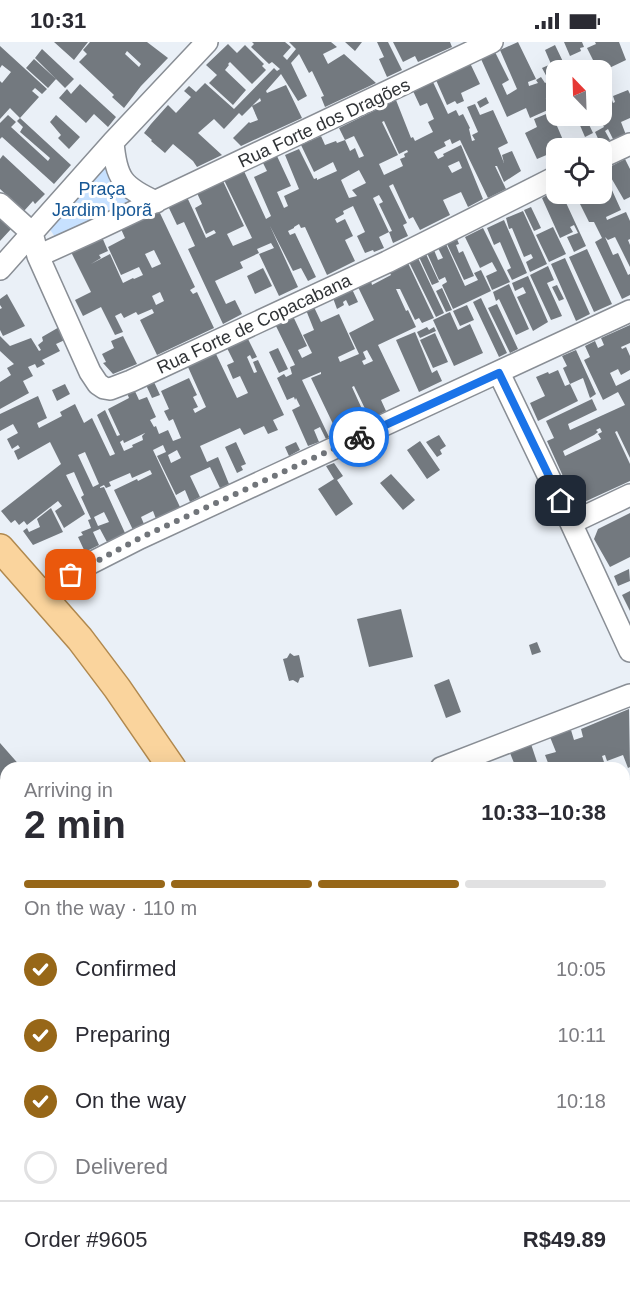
<!DOCTYPE html>
<meta charset="utf-8">
<style>
:root{--surface:#fff;--page:#f7f7f7;--text:#2b2b33;--muted:#7c7c81;--line:#e1e1e2;--accent:#976718}
body{margin:0;font-family:Arial,sans-serif;background:var(--page);color:var(--text);height:100vh;display:flex;flex-direction:column;font-size:22px;white-space:nowrap}
*{box-sizing:border-box;margin:0}
p{font-size:20px;color:var(--muted)}
.icon{flex:none;width:33px;height:33px;fill:none;stroke:currentColor;stroke-width:2;stroke-linecap:round;stroke-linejoin:round}
.map{position:relative;flex:1;overflow:hidden}
.details{position:absolute;left:0px;top:720px;width:630px;height:528px;display:flex;flex-direction:column;background:var(--surface);border-radius:18px 18px 0 0;box-shadow:0 6px 24px #0002}
.details>*{flex:none}
.needle{width:39px;rotate:337deg}
.fabs{position:absolute;left:546px;top:18px;display:grid;gap:12px}
.fabs a{display:grid;place-items:center;width:66px;height:66px;border-radius:12px;background:var(--surface);box-shadow:0 6px 24px #0002;font-size:30px}
.pin{position:absolute;display:grid;place-items:center;width:51px;height:51px;color:#fff;margin:-26px;border-radius:12px;box-shadow:0 3px 9px #0006}
.courier{position:absolute;display:grid;place-items:center;width:60px;height:60px;margin:-30px;border:4px solid #1a73e8;border-radius:50%;background:#fff;color:#222;box-shadow:0 2px 8px #0007}
.overview em{font-style:normal;font-weight:800}
.overview div{display:flex;flex-direction:column-reverse}
.overview{display:flex;align-items:center;justify-content:space-between;height:102px;padding:0 24px}
h1{font-size:39px;font-weight:800;line-height:45px}
.bar{display:grid;grid-template-columns:repeat(4,1fr);gap:9px 6px;align-content:center;height:72px;padding:0 24px}
.bar i{height:8px;border-radius:4px;background:var(--line)}
.bar .current{background:var(--accent)}
.bar p{grid-column:span 4}
.line{display:flex;align-items:center;gap:15px;padding:0 24px;border-top:2px solid var(--line)}
.line div{flex:1}
ol{padding:0 24px;list-style:none}
li{display:flex;align-items:center;gap:18px;height:66px}
li p{margin-inline-start:auto}
li .icon{padding:6px;border-radius:50%;background:var(--accent);color:#fff;stroke-width:4}
li:last-child{color:var(--muted)}
li i{width:33px;height:33px;border:3px solid var(--line);border-radius:50%}
.status{display:flex;justify-content:space-between;align-items:center;height:42px;padding:0 30px;background:var(--surface);direction:ltr}
.status svg{height:16px;fill:currentColor}
.map>svg:first-child{display:block}
.green{fill:#c7e1ff}
.building{fill:#73797f;fill-rule:evenodd}
.lines{fill:none;stroke-linecap:round;stroke-linejoin:round}
.minor-casing{stroke:#898e95;stroke-width:24}
.major-casing{stroke:#b1894e;stroke-width:30}
.minor{stroke:#fff;stroke-width:21}
.major{stroke:#fad49d;stroke-width:27}
.done{stroke:#71757a;stroke-width:6;stroke-dasharray:0 10.8}
.route{stroke:#1a73e8;stroke-width:8}
.labels{text-anchor:middle;stroke-width:6;stroke-linejoin:round;paint-order:stroke}
.street-label{font-size:18px;fill:#303336;stroke:#fff}
.park-label{font-size:18px;fill:#165795;stroke:#fff}
</style>
<div class="status"><b>10:31</b><svg viewBox="0 0 49 12"><path d="M0 12V9h3v3zM5 12V6h3v6zM10 12V3h3v9zM15 12V0h3v12zM26 1h20v11H26zM47 4h2v5h-2z"/></svg></div>
<div class="map">
<svg width="630" height="1248" viewBox="0 0 630 1248">
<rect width="100%" height="100%" fill="#eaf0f7"/>
<!-- green -->
<path class="green" d="M109 120 139 162 57 198 49 186Z
M630 846V974L624 977V849Z
M630 1002V1130L624 1133V1005Z
M630 1160V1243L628 1248H549L550 1242H624V1163Z
M445 1242H527L526 1248H441Z"/>
<!-- building -->
<path class="building" d="M54 0H88L74 18Z
M90 0H147L168 16 141 44 124 66 112 55 114 53 79 20 87 12 83 8ZM127 9 141 22 139 25 125 12Z
M252 0H285L291 5 283 14 287 18 296 7 289 0H331L337 5 323 12 328 22 344 12 376 41 325 65 321 55 324 54 312 29 309 31 299 12 291 21 307 54 298 59 281 32 266 49 267 51 286 43 302 76 241 104 233 96 249 80 250 81 258 78 252 64 261 59 260 56 242 74 239 71 224 87 214 77 198 91 222 113 197 125 193 119 173 102 165 111 151 99 152 98 144 91 151 82 168 63 176 71 191 55 184 49 189 44 196 50 205 41 234 67 274 26 277 29 280 27 272 20 269 22 251 5 254 2Z
M345 0H362L355 9Z
M377 0H388L402 28 387 35 379 17 384 15Z
M393 0H450L452 5 418 20 415 14 403 20Z
M518 0 536 37 528 40 529 44 538 41 536 38 541 35 545 41 549 39 542 26 551 22 545 8 555 3 567 28 573 25 574 28H556V52L545 57 556 53V67L551 70 566 105 556 106V109L537 117 525 91 537 85 534 77 551 70 550 67 530 76 526 66 507 75 481 17 495 10 509 38 502 42 507 53 517 47 500 8Z
M564 0H582L584 5 580 6 581 9 570 14Z
M595 0H619L626 18 605 28 601 20 595 22 587 6 596 2Z
M228 2 237 11 245 3 264 22 262 24 266 28 252 42 230 20 228 22 229 23 225 28 246 48 233 63 209 41 217 33 206 23Z
M0 4 47 47 42 52 35 46 32 49 39 55 20 76 10 66 0 77V39L2 41 11 30 2 23 0 26Z
M42 7 74 37 65 46 35 16Z
M34 17 56 37 48 46 26 26Z
M470 21 480 42 461 51 464 59 457 62 455 59 447 63 436 38Z
M433 40 448 72 456 68 459 74 463 72 470 86 469 87 472 99 475 98 472 93 478 90 467 65 475 62 480 73 493 68 508 101 498 106 504 121 502 113 512 109 521 129 504 140 497 124H495L506 147 488 156 460 98 452 102 450 97 444 100 446 104 434 110 438 117 444 114 443 112 461 103 483 157 468 165 461 150 443 158 450 173 420 188 413 175 409 177 393 142 389 144 407 181 403 183 408 194 393 201 389 190 392 189 379 162 383 160 379 153 373 156 389 190 379 195 384 206 374 210 373 208 365 211 357 194 365 190 353 164 343 169 344 172 335 177 337 181 345 177 353 194 345 198 355 219 327 233 305 185 301 186 299 182 294 185V186L288 189 290 193 295 191 316 235 308 239 301 226 293 229 270 184 298 245 279 254 259 212 274 206 271 201 257 207 259 211 240 220 243 226 215 239 226 262 235 258 242 272 223 282 188 207 195 204 184 180 177 183 168 164 187 155 206 196 216 191 214 188 206 192 195 166 202 162 197 151 223 139 244 184 227 192 233 204 252 196 224 138 244 129 266 177 271 174 254 135 267 129 263 121 277 114 291 144 277 150 284 166 288 164 284 154 299 147 285 113 299 107 314 137 317 136V138L337 129 333 120 314 130 301 103 321 94 325 103 336 99 337 101 345 98 350 109 355 106 359 116 364 114 354 94 345 98 339 86 396 58 411 96 413 95 415 99 433 90 428 80 434 77 427 61 420 64 413 49ZM384 79 399 112 407 108 408 110 404 112 405 115 400 117 403 124 384 133 379 122 398 113 382 80ZM459 119 462 126 452 131 448 124ZM359 128 366 141 352 148 357 154 349 156 341 138Z
M80 42 116 75 108 85 94 72 86 81 59 56 67 47 71 52Z
M628 48 630 52V76L621 80 626 93 614 99 608 87 605 89 610 98 601 103 595 90 604 85 598 74H602V55L604 61 612 58 613 61 615 60 613 54Z
M486 55 489 61 480 66 477 60Z
M8 73 16 80 11 85 48 119 50 116 20 90 23 85 17 79 20 76 71 123 54 142 2 95 0 97V81Z
M56 73 80 95 69 107 58 96 61 93 50 80Z
M576 74H585L593 91 585 95Z
M3 113 45 152 35 162 33 159 24 169 0 147V117Z
M625 117 630 127V155L624 158 606 127Z
M602 129 605 135H606L621 168 606 175 607 178 626 170 630 179V197L628 198 630 203V225L615 195 608 198 605 195 613 213 618 211 628 233 630 232V253L622 257 595 200 602 196 594 180H589L575 152H602Z
M556 148V152H562L586 204 574 210 567 195 578 191 574 183 570 185 573 190 560 196 542 156Z
M531 165 541 186 534 189 524 168Z
M159 169 195 245 190 248 193 252 197 250 214 286 157 313 140 278 154 271 152 267 138 273 136 270 124 276 121 271 115 274 123 290 115 293 101 265 83 274 75 258 91 250 71 210 102 195 108 209 99 213 101 216 91 222 110 212 123 241 133 236 134 237 143 233 139 225 121 233 108 205 125 196 121 187ZM154 208 161 222 152 226 145 212ZM160 250 164 259 156 263 152 254Z
M523 169 547 222 530 230 526 220 533 216 531 212 524 215 512 186 509 187 506 176Z
M0 176 11 187 0 199Z
M504 178 527 231 512 238 507 228 511 226 500 200 494 203 487 186Z
M553 185 566 212 549 220 536 193Z
M483 186 510 240 492 248 486 234 497 229 492 220 480 226 465 195Z
M457 197 459 202 456 203 459 211 463 209 474 234 464 238 447 202Z
M446 202 465 244 478 238 474 231 481 228 491 249 453 267 442 243 447 240 445 235 439 238 427 211 434 208 438 218 443 216 438 206Z
M587 207 612 262 594 270 569 215Z
M426 212 439 240 432 243 419 215Z
M418 216 444 271 436 275 409 220Z
M565 216 590 272 576 279 551 222Z
M408 221 434 276 422 281 419 276 415 278 400 247H396L406 269 408 268 416 285 378 303 400 349 381 358 386 369 370 377 354 344 352 345 367 378 347 387 343 378 333 382 311 336 321 332V330L302 338 329 395 326 397 320 385 314 388 319 400 308 404 292 368 300 364 296 356 295 358 294 355 287 358 277 336 284 332 286 335 292 332 290 325 295 323 275 282 293 274 307 304 298 308 302 316 312 311 303 293 314 288 306 268 314 265 321 280 339 272 355 307 338 315 340 320 359 312 349 291 374 278 358 245 371 239 372 243 391 233 389 229ZM367 308 373 319 364 323 362 319 366 317 363 310Z
M548 224 554 238 547 241 562 274 551 278 530 233Z
M263 226 272 244 255 252 247 234Z
M528 234 548 280 533 289 517 255 526 251 523 245 515 249 512 241Z
M509 242 529 287 516 293 499 257 496 259 493 250Z
M557 243 564 257 559 259 552 245Z
M442 246 452 268 446 270 436 249Z
M352 247 358 260 349 264 346 258 343 260 344 263 337 267 333 256Z
M7 252 25 284 3 294 0 288V267L2 266 0 263V257Z
M481 256 507 311 499 315 473 260Z
M497 262 518 307 510 311 488 266Z
M467 263 474 278 460 284 453 269Z
M450 270 458 288 470 282 483 311 454 324 433 278Z
M630 283V301L621 305 622 307 626 305 630 314V328L621 333 618 327 610 331 616 344 630 337V416L617 389 615 390 630 422V439L582 461 576 458 583 440 582 436 567 443 547 399 554 396 546 379 592 357 597 368 568 382 570 388 625 363 618 350 603 358 584 318 590 315 585 304 595 299 598 306 604 303 601 296ZM600 386 602 390 598 392 601 397 565 414 563 409 594 393 598 390 596 388Z
M61 284 67 297 56 302 60 309 42 318 45 322 37 326 35 322 28 325 33 334 23 339 29 351 0 367V340L11 333 7 326 14 322 0 309V294L10 304 31 296 39 309 41 308 38 303 43 299 42 295Z
M427 285 429 288 434 285 436 289 420 296 417 290Z
M415 290 432 331 437 328 442 339 419 350 396 298Z
M435 291 448 320 433 326 420 298Z
M123 294 137 322 113 332 103 321 106 320 102 312 114 306 111 299Z
M247 295 257 315 252 317 250 313 247 315 254 331 257 330 253 320 258 318 284 373 273 378 278 388 268 392 264 384 244 393 240 386 200 404 207 420 218 415 229 442 220 446 210 425 190 434 200 455 190 460 185 448 176 453 157 414 166 410 163 403 153 408 180 465 156 477 153 469 141 475 144 482 133 488 114 448 137 437 138 439 152 432 150 428 132 436 130 431 109 440 111 444 106 446 104 443 100 445V446L104 445 125 491 107 500 100 487 93 490 99 503 85 510 78 495 83 493 81 490 91 486 88 478 91 477 81 455 84 453 74 430 66 433 85 472 64 486 55 469 62 464 58 459 27 483 24 479 19 483 15 478 11 481 1 469 61 422 50 400 18 418 14 409 20 406 18 403 12 407 7 397 18 391 13 382 0 389V372L38 354 47 376 37 381 39 386 62 374 60 370 75 362 84 381 92 376 110 414 115 412 97 373 105 368 117 394 120 393 108 367 129 356 127 351 134 347 139 358 147 355 156 375 150 378 154 385 156 384 159 392 168 388 173 399 181 396 173 377 169 379 164 369 169 367 161 349 189 336 197 353 193 355 198 365 193 367 195 371 206 365 188 325 216 312 237 356 248 351 240 334 233 337 227 323 234 320 227 306ZM145 391 142 394 143 398 132 403 133 405 124 409 120 400 123 398 124 401ZM177 408 181 416 171 421 168 413ZM85 410 99 442 93 445 78 413ZM104 470 109 480 98 484 94 475Z
M278 306 288 327 279 331 269 310Z
M576 308 596 352 590 356 583 336 570 342 578 359 538 379 530 361 545 354 536 335 548 330 549 332 558 328 565 344 570 342 563 326 567 324 562 314Z
M154 340 160 353 152 356 146 343Z
M65 342 70 352 57 359 52 348Z
M439 393 446 404 440 408 442 412 437 415 426 400Z
M420 399 440 428 427 437 407 408Z
M236 400 246 422 241 424 243 428 237 431 225 405Z
M296 400 300 408 289 414 285 405Z
M334 421 343 434 337 438 353 462 336 474 318 447 334 437 326 424Z
M391 432 415 458 403 468 380 441Z
M51 466 63 490 33 503 23 489 27 486 29 490 40 485 37 477Z
M630 471V515L610 525 594 497 598 487Z
M629 527 630 539 618 544 614 534Z
M630 549V569L622 553Z
M401 567 413 615 369 625 357 577Z
M537 600 541 610 532 613 529 603Z
M290 611 294 614 299 613 304 635 300 636 298 641 293 638 289 639 283 617 287 616Z
M449 637 461 670 446 676 434 643Z
M629 667 630 725 628 726 623 713 607 719 605 713 602 714 606 726H550L545 713 556 710 550 695 571 688 574 698 583 695 581 687Z
M0 701 22 726H6V767L0 760Z
M531 702 539 726H516L510 711Z
M630 737V755L624 757V739Z
M183 1242H194V1248H182Z
M217 1242 266 1247V1248H216Z"/>
<g class="lines">
<defs>
<path id="minor" d="M113 100C116 137 123 145 156 160
M602 115 630 102
M0 162 32 191 38 214 90 330 98 342 104 346 110 347 131 339 387 220 556 135
M38 214 91 190 492 0
M0 227 113 100 207 0
M499 331 571 481 630 609
M571 481 630 453
M39 552 87 523 140 496 630 269
M441 726 630 653
M624 833 630 830
M624 997 630 994
M0 1130 6 1128
M624 1155 630 1152
M148 1248 158 1242
M433 1248 437 1242
M543 1248 544 1242"/>
<path id="major" d="M0 506 80 597 117 646 172 726
M285 1248 286 1242"/>
</defs>
<!-- minor casing -->
<use href="#minor" class="minor-casing"/>
<!-- major casing -->
<use href="#major" class="major-casing"/>
<!-- minor -->
<use href="#minor" class="minor"/>
<!-- major -->
<use href="#major" class="major"/>
</g>
<g class="lines">
<!-- done -->
<path class="done" d="M71 533 140 496 359 395"/>
<!-- route -->
<path class="route" d="M359 395 499 331 561 459"/>
</g>
<g class="labels">
<!-- street labels -->
<g class="street-label">
<text transform="translate(324 81) rotate(-25)" y="6">Rua Forte dos Dragões</text>
<text transform="translate(254 282) rotate(-25)" y="6">Rua Forte de Copacabana</text>
</g>
<!-- park labels -->
<g class="park-label">
<text x="102" y="153">Praça<tspan x="102" dy="21">Jardim Iporã</tspan></text>
</g>
</g>
</svg>
<div class="fabs">
<a><svg class="needle" viewBox="-14 -14 28 28"><path d="M0-13l5 13h-10z" fill="#e53935"/><path d="M0 13l5-13h-10z" fill="#7c7c81"/></svg></a>
<a><svg class="icon" aria-label="locate" viewBox="0 0 24 24"><circle cx="12" cy="12" r="6"/><path d="M12 2v4M12 18v4M2 12h4M18 12h4"/></svg></a>
</div>
<div class="pin" style="left:71px;top:533px;background:#ea580c"><svg class="icon" aria-label="bag" viewBox="0 0 24 24"><path d="M5 8h14l-1 12H6zM9 8a3 3 0 0 1 6 0"/></svg></div>
<div class="pin" style="left:561px;top:459px;background:#1f2937"><svg class="icon" aria-label="home" viewBox="0 0 24 24"><path d="M3 11l9-7 9 7M6 9v11h12V9"/></svg></div>
<div class="courier" style="left:359px;top:395px"><svg class="icon" aria-label="bike" viewBox="0 0 24 24"><circle cx="6" cy="16" r="4"/><circle cx="18" cy="16" r="4"/><path d="M6 16l4-8h5l3 8M10 8l3 8H6M13 5h3"/></svg></div>
<section class="details">
<div class="overview"><div><h1>2 min</h1><p>Arriving in</p></div><em>10:33–10:38</em></div>
<div class="bar"><i class="current"></i><i class="current"></i><i class="current"></i><i></i><p>On the way · 110 m</p></div>
<ol>
<li><svg class="icon" aria-label="check" viewBox="0 0 24 24"><path d="M5 12l5 5 9-10"/></svg>Confirmed<p>10:05</p></li>
<li><svg class="icon" aria-label="check" viewBox="0 0 24 24"><path d="M5 12l5 5 9-10"/></svg>Preparing<p>10:11</p></li>
<li><svg class="icon" aria-label="check" viewBox="0 0 24 24"><path d="M5 12l5 5 9-10"/></svg>On the way<p>10:18</p></li>
<li><i></i>Delivered</li>
</ol>
<div class="line" style="height:78px"><div>Order #9605</div><b>R$49.89</b></div>
</section>
</div>
